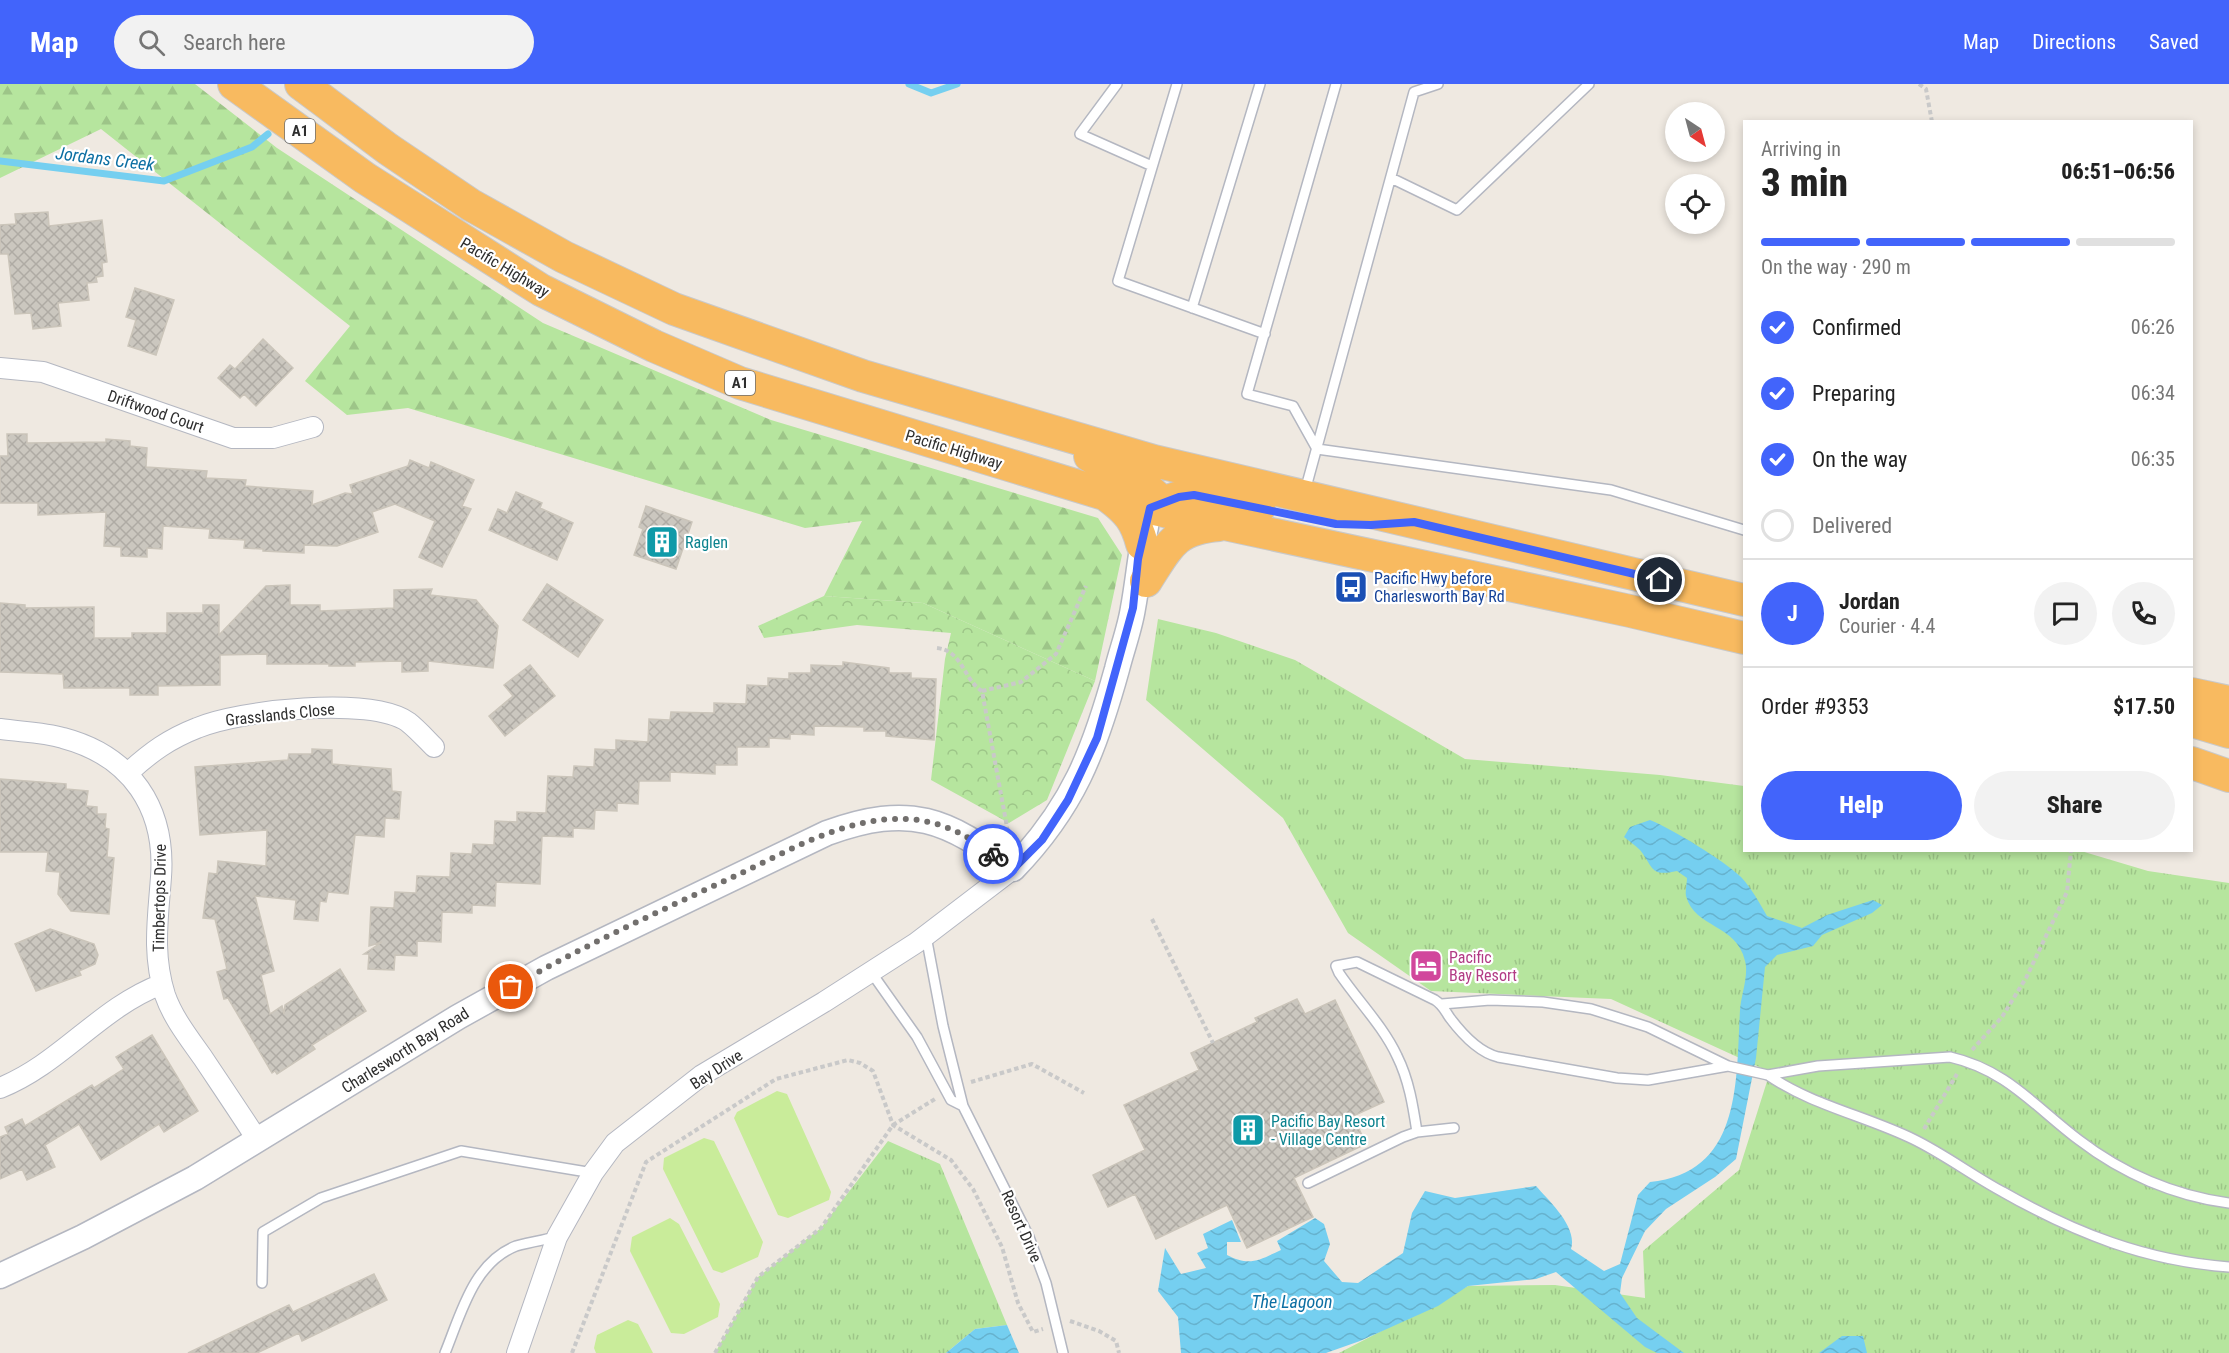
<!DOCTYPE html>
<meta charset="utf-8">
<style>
:root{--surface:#fff;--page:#f2f2f2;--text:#222;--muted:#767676;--line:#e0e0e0;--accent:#4264fb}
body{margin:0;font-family:"Roboto Condensed",sans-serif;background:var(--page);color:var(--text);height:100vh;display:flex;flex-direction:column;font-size:22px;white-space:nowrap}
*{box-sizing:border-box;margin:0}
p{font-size:20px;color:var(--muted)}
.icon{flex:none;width:33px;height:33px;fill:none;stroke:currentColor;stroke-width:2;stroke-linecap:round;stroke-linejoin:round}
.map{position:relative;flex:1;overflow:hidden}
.side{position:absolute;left:1743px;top:36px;width:450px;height:732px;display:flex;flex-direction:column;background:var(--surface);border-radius:0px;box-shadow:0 3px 9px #0003}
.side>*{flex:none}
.needle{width:39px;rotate:144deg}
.controls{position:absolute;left:1665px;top:18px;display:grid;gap:12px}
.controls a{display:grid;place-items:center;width:60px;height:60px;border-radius:50%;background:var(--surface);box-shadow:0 3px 9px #0003;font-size:30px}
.pin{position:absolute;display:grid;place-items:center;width:51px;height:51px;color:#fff;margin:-26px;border:3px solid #fff;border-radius:50%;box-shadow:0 2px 6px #0007}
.courier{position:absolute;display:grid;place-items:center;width:60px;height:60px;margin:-30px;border:4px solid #4264fb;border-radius:50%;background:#fff;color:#222;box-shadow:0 2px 8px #0007}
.head em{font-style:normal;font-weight:800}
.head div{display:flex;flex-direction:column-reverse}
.head{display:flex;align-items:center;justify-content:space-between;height:102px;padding:0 18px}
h1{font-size:39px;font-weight:800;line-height:45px}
.bar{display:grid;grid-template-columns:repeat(4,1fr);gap:9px 6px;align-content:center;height:72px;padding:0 18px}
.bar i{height:8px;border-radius:4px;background:var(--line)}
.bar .active{background:var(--accent)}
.bar p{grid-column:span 4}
.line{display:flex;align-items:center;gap:15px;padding:0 18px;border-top:2px solid var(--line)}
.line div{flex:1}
.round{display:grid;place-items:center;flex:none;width:63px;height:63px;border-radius:32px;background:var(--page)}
ol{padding:0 18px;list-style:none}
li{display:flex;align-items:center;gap:18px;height:66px}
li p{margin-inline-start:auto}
li .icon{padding:6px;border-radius:50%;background:var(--accent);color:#fff;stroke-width:4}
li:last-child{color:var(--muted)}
li i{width:33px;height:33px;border:3px solid var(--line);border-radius:50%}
.button{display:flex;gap:12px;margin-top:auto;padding:12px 18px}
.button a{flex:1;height:69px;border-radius:36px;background:var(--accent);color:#fff;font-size:24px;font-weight:800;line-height:69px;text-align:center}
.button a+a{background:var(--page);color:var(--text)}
header{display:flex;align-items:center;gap:36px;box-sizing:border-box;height:84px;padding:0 30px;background:var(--accent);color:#fff}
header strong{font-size:28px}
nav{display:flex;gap:33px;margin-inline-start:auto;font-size:21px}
.search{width:420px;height:54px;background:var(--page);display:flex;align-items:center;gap:15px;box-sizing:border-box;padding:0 21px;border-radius:33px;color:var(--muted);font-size:22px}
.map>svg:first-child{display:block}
.grass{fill:url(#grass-tufts)}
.forest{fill:url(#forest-firs)}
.park{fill:url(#park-crowns)}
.pitch{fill:#c9ec9a}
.water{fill:url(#water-waves)}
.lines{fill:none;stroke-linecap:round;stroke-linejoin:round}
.stream{stroke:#75cff0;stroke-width:7}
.building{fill:url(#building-cross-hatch);stroke:#cbc5ba;stroke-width:1.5}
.service-casing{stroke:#b4b7c1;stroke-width:12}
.minor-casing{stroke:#b4b7c1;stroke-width:22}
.tertiary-casing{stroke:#b4b7c1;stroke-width:27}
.trunk-casing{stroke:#c9c9c9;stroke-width:34}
.path{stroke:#c9c9c9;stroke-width:4;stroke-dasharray:4.5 3;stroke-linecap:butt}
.service{stroke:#fff;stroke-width:9}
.minor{stroke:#fff;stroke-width:20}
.tertiary{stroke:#fff;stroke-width:24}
.trunk{stroke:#f8ba60;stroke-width:32}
.done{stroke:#726f6d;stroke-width:6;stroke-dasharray:0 10.8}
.route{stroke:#4264fb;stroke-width:8}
.labels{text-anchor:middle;stroke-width:4.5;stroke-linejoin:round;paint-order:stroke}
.shield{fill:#fff;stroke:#6d6d6d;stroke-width:1.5}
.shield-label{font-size:15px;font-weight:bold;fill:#2e2e2e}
.street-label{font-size:16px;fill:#2e2e2e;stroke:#fff}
.culture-label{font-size:16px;fill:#0d838f;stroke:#fff;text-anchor:start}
.transit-label{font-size:16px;fill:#164399;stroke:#fff;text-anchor:start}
.hotel-label{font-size:16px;fill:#b23c85;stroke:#fff;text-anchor:start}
.water-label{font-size:18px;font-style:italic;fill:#0d6fa3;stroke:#fff}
</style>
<header>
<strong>Map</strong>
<div class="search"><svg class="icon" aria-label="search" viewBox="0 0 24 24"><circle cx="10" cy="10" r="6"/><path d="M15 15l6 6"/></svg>Search here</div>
<nav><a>Map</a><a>Directions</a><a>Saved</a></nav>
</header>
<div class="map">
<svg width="2229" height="1269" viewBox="0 0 2229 1269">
<defs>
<pattern id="grass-tufts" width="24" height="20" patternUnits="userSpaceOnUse" patternTransform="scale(1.5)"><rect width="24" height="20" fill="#b6e59e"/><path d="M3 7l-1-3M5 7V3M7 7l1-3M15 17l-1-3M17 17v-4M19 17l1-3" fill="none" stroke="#9dc588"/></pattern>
<pattern id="forest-firs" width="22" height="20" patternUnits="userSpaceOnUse" patternTransform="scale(1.5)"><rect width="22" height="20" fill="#b6e59e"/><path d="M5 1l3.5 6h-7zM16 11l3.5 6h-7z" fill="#9dc588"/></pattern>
<pattern id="park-crowns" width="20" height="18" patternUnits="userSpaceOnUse" patternTransform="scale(1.5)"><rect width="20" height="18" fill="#b6e59e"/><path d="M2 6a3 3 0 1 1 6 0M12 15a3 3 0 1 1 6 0" fill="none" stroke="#9dc588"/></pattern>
<pattern id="water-waves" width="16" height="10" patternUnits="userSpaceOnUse" patternTransform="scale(1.5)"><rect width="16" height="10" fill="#75cff0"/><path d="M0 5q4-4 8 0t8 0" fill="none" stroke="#66b2ce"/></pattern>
<pattern id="building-cross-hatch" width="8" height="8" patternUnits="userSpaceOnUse" patternTransform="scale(1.5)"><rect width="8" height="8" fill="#cbc7bf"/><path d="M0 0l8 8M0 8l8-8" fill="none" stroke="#afaba4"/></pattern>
</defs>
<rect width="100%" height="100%" fill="#efe9e1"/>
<!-- grass -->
<path class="grass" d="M1158 535 1216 549 1295 576 1465 675 1660 691 1744 702V766L2081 767 2148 787 2229 799V1269H1339L1468 1202 1555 1201 1645 1214 1643 1167 1739 1086 1770 988 1611 915 1431 907 1348 849 1283 734 1146 616Z
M888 1057 940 1080 1007 1241 975 1245 946 1269H715L758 1193 821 1144Z"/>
<!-- forest -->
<path class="forest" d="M0 0H195L277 64 543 239 771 336 1098 434 1122 471 1095 597 923 519 824 512 862 437 805 444 408 324 347 331 305 297 350 242 101 45 0 94Z"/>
<!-- park -->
<path class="park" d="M824 512 923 519 1095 597 1047 716 1009 739 931 696 945 575 951 549 857 541 764 554 758 542Z"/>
<!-- pitch -->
<path class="pitch" d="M777 1007 787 1010 831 1108 829 1116 788 1134 778 1131 734 1034 737 1028Z
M704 1054 714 1057 763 1158 758 1173 722 1189 713 1186 663 1085 664 1074Z
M670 1134 679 1140 720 1220 718 1233 684 1250 671 1249 630 1167 632 1153Z
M628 1236 638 1240 653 1269H596L594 1264 597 1251Z"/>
<!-- water -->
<path class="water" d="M1650 736C1674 746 1723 776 1741 793 1752 805 1759 818 1767 832L1802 844 1827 831 1873 816 1882 821 1872 829 1822 851 1813 862 1777 871 1765 883 1756 974 1736 1075 1715 1093 1666 1125 1645 1147 1622 1194 1620 1209 1637 1234 1684 1269H1657L1645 1263 1556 1188 1536 1195 1468 1202 1438 1222 1360 1257 1326 1269H1181L1178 1233 1158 1207 1165 1164 1181 1190 1206 1184 1197 1169 1208 1164 1203 1150 1232 1136 1241 1158H1227V1171C1250 1183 1259 1176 1281 1166L1277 1157 1315 1134 1324 1140 1330 1160 1324 1177 1342 1198 1358 1199 1403 1169 1412 1129 1425 1107 1455 1114 1536 1102C1549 1117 1578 1143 1571 1165L1604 1187 1620 1180 1638 1111 1650 1098C1742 1089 1736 998 1740 926 1741 911 1749 891 1745 877 1736 839 1695 845 1686 812 1685 807 1687 799 1687 794L1677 787C1650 793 1654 784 1640 766 1635 761 1629 757 1624 753L1630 743Z
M1007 1241 1019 1269H946L975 1245Z
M1842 1252H1863L1867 1269H1819Z"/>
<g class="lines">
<!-- stream -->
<path class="stream" d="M909 0 931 9 957 0
M0 77 164 97 252 63 268 50"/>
</g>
<!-- building -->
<path class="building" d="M48 128 49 142 102 136 107 178 102 179 103 192 96 193 97 198 87 199 89 216 58 219 61 242 33 245 31 229 15 230 8 170H0V141L16 140 15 130Z
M135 204 174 216 156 271 128 262 136 236 126 233Z
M263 255 293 284 256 322 244 310 240 314 218 294 230 281 235 285Z
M7 350H27V359L106 358V355L130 357V362L147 364 146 383 207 387 206 394 246 396 245 402 313 407 312 421 345 409 353 410 350 401 408 382 410 376 429 384 431 378 474 396 462 422 471 425 442 483 419 473 435 437 395 420 372 428 378 448 337 462 304 461V469L263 467V465L244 464 245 456 209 454 210 445 163 442 162 465 147 464V473L121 472V463L104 462 106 428 38 431V419H0V372H8Z
M516 408 542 419 540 424 573 439 557 476 489 446 498 425 507 429Z
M646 422 692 438 676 485 634 471 643 445 639 443Z
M547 500 603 536 578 573 523 536Z
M290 501V521H320V527L394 524V506L432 505 430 511 476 516 498 542 493 584 428 577V587L402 588V577L355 578V582H329V580H267V570L220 571V601L158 602V611H130V604H64L63 590 0 588V519L25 521V524L94 523V554H132V549H167V529H203V521H219V551L266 502Z
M843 578 889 584V589H911V594L936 595 934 656 886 652V647H864V643L814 642V651L790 650V655L769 654V663H737V681H715V690L670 688V697H639L638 720 617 719V727L595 726 594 745 573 744V753L542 752 540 800 496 798 495 822 472 821V829L442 828 441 858 417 857V872L395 871 394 886 368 885 369 870H364L382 858 369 862 371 823 394 824 395 808 416 809 417 792 450 793 451 769 472 770 473 760 494 761 495 737 517 738V728L546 729 548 692 573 693 574 682 594 683 595 665 616 666V656L648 658 649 635 670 636 671 628 714 629V619L746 620 747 601 768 602V594L789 595V589H811V581L843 582Z
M530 581 555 612 505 652 489 632 513 612 504 601Z
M312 665 332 666V680L391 685 392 707 401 708 399 735 385 734 384 753 355 751 348 810 328 808 326 818 320 817 318 837 294 835 296 816 255 812 274 887 261 891 270 930 282 922 284 930 285 921 340 885 366 927 312 961 315 965 277 990 275 987 272 989 228 914 224 915 217 888 227 885 215 835 203 834 209 789 217 790 218 777 266 782 267 746 200 751 195 683 288 676 289 670H312Z
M0 695 66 700V705L88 707 86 722 97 723V730H106L105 744 109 745 107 773 114 774 109 830 71 827 58 810 60 788 46 787 48 768H0Z
M50 845 94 860 98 871 95 880 79 887 81 891 36 907 15 860Z
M1297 915 1305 930 1335 916 1384 1018 1353 1032 1366 1060 1294 1094 1313 1133 1247 1164 1227 1121 1156 1155 1135 1110 1108 1123 1093 1091 1145 1066 1124 1021 1199 986 1191 969 1257 938 1255 934Z
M152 951 198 1027 164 1048 159 1040 101 1076 79 1040 45 1061 55 1083 27 1096 22 1085 0 1095V1053L8 1050 5 1043 22 1035 25 1042 92 1001 94 1004 124 985 116 973Z
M374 1190 387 1216 302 1257 299 1249 257 1269H188L289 1221 293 1228Z"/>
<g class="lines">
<defs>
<path id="service" d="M1117 0 1080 50 1152 82
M1177 0 1118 197 1265 250
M1336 0 1247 310 1293 322 1317 365 1611 406 1744 446
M1391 94 1457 126 1589 0
M1192 224 1260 0
M1305 407 1414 8 1438 0
M926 852 943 942 963 1022 1029 1153 1046 1199 1063 1269
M871 888 917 953 951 1016 963 1022
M1442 920 1490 916 1543 918 1591 925 1648 943 1728 982 1768 991 1818 982 1950 973C2007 986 2035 1023 2079 1056 2122 1089 2174 1112 2229 1119
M1768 991C1811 1021 1866 1032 1913 1055 1944 1070 1973 1092 2003 1108 2075 1149 2146 1177 2229 1183
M1417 1048C1413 1022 1409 996 1397 972 1383 942 1358 917 1339 889L1336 882 1357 878 1435 916C1443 921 1445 927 1450 934 1462 950 1478 968 1498 973L1617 994 1648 996 1728 982
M1308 1099 1403 1053 1417 1048 1454 1044
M262 1199 263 1148 321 1114 461 1067 593 1089
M445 1269C461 1230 473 1179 516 1162 529 1158 544 1156 557 1153"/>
<path id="minor" d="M0 284 43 288 233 354H273L313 343
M0 645C21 648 43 648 63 654 131 672 166 724 161 793 158 835 152 870 165 911 173 934 189 954 203 974 221 1001 240 1029 258 1057
M129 688C151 668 169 655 197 644 239 626 370 612 408 638 417 645 426 655 434 663
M0 1004C62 979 99 924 162 900
M517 1269 557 1153 593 1089 615 1059 702 991 824 918 916 859 1013 785"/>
<path id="tertiary" d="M0 1192 83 1153 195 1094 458 933 546 884 827 749C911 719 946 735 1013 785 1073 723 1094 668 1117 585 1122 565 1130 544 1133 524 1138 497 1140 470 1146 443"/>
<path id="trunk" d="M234 0 365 94 541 206 654 262 740 299 1150 424 1630 527 1744 554
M301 0 388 65 471 121 564 173 674 225 863 292 1154 377 1744 516
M1090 372C1118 387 1149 399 1168 427
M1109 413C1128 427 1136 437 1142 460
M1151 423 1179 413 1194 411 1259 424
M1146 497C1169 461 1174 445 1219 441
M2192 610 2229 618
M2192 637 2229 648
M2192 679 2229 692"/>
</defs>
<!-- service casing -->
<use href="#service" class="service-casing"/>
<!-- minor casing -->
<use href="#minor" class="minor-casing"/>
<!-- tertiary casing -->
<use href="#tertiary" class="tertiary-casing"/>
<!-- trunk casing -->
<use href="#trunk" class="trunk-casing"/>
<!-- path -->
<path class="path" d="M1919 0 1926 5 1932 38
M937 564C963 567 963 595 982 607L1009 754
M982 607 1021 598 1056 570 1086 502
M1152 835 1213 959
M1972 966 2002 933 2026 894 2067 808 2071 766
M971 998 1032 980 1084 1009
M1924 1045 1957 990
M1070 1237 1099 1247 1116 1257 1119 1269
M572 1269 646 1078 776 995 848 976 860 979 873 987 893 1041 951 1076 973 1105 1002 1163 1018 1219 1033 1248 1043 1245
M715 1269 758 1193 821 1144 893 1041 935 1015"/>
<!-- service -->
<use href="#service" class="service"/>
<!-- minor -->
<use href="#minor" class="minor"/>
<!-- tertiary -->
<use href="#tertiary" class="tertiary"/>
<!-- trunk -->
<use href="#trunk" class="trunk"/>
</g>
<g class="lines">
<!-- done -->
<path class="done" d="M511 903C582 863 657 828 731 794 783 770 835 738 892 735 932 733 962 747 993 770"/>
<!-- route -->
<path class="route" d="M993 770 1013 785 1042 756 1068 716 1097 654 1133 524 1138 475 1150 424 1179 413 1194 411 1336 440 1371 441 1414 438 1660 496"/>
</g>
<!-- icons -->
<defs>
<symbol id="building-square" viewBox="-11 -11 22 22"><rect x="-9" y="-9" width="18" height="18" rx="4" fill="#0f9aa8" stroke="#fff"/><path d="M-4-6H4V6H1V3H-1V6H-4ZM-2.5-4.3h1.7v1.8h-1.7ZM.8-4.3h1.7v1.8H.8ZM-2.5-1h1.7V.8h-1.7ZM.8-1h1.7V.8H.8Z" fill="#fff"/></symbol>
<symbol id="bus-square" viewBox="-11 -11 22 22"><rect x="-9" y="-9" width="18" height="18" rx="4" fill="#1a4fb4" stroke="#fff"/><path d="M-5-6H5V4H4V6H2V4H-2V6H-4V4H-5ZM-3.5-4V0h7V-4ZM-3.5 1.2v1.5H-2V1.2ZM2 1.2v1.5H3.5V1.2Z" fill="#fff"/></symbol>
<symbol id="hotel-square" viewBox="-11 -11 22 22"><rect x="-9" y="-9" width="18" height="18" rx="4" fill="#d1479c" stroke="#fff"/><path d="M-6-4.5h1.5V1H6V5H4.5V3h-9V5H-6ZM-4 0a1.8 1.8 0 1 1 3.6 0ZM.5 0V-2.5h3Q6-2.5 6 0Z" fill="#fff"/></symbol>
</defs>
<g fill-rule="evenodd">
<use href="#building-square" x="643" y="439" width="38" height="38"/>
<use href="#bus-square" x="1332" y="484" width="38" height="38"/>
<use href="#hotel-square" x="1407" y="863" width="38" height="38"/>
<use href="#building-square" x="1229" y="1027" width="38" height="38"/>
</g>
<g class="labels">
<!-- shield labels -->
<g class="shield">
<rect x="285" y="35" width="30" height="24" rx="4.5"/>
<rect x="725" y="287" width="30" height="24" rx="4.5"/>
</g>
<g class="shield-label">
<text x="300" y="52">A1</text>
<text x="740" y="304">A1</text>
</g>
<!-- street labels -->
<g class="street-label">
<text transform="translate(505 183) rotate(31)" y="6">Pacific Highway</text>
<text transform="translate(156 327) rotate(19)" y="6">Driftwood Court</text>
<text transform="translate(954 365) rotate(17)" y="6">Pacific Highway</text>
<text transform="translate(280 630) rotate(-6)" y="6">Grasslands Close</text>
<text transform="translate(159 814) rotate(-89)" y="6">Timbertops Drive</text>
<text transform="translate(405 966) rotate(-32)" y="6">Charlesworth Bay Road</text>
<text transform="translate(716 985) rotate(-33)" y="6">Bay Drive</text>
<text transform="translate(1022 1142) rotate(66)" y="6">Resort Drive</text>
</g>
<!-- culture labels -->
<g class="culture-label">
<text x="685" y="464">Raglen</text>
<text x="1271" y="1043">Pacific Bay Resort<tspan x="1271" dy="18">- Village Centre</tspan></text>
</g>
<!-- transit labels -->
<g class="transit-label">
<text x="1374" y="500">Pacific Hwy before<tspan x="1374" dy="18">Charlesworth Bay Rd</tspan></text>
</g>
<!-- hotel labels -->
<g class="hotel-label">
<text x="1449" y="879">Pacific<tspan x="1449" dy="18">Bay Resort</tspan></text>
</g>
<!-- water labels -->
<g class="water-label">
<text transform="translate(105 75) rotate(7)" y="6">Jordans Creek</text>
<text x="1292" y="1224">The Lagoon</text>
</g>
</g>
</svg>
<div class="controls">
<a><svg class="needle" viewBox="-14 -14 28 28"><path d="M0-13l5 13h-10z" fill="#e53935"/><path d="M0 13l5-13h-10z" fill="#767676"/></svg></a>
<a><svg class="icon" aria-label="locate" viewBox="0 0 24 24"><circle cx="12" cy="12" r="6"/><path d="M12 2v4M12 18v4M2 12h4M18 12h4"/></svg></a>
</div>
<div class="pin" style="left:511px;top:903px;background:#ea580c"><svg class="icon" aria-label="bag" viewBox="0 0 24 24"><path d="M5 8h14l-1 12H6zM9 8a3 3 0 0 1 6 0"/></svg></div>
<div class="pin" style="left:1660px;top:496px;background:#1f2937"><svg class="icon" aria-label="home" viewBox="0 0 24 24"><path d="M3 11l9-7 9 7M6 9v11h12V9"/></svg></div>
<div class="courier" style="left:993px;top:770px"><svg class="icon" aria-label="bike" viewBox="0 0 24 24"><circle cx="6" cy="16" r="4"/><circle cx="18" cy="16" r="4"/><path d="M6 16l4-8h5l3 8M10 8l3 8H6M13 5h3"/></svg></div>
<section class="side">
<div class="head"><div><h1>3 min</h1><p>Arriving in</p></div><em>06:51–06:56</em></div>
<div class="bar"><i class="active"></i><i class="active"></i><i class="active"></i><i></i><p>On the way · 290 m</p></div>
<ol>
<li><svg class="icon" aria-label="check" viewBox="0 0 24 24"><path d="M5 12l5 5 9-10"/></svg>Confirmed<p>06:26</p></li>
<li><svg class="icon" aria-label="check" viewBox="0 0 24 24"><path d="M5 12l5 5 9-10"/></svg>Preparing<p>06:34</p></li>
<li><svg class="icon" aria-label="check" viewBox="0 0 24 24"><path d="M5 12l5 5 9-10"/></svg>On the way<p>06:35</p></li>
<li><i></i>Delivered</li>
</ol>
<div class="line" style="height:108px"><b class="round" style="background:var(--accent);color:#fff">J</b><div><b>Jordan</b><p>Courier · 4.4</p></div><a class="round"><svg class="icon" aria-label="chat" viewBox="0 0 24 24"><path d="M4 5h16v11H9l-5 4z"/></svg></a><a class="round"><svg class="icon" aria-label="phone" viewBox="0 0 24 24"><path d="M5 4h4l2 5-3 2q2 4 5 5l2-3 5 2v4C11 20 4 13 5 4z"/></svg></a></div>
<div class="line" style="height:78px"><div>Order #9353</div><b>$17.50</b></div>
<div class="button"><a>Help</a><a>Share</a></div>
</section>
</div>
